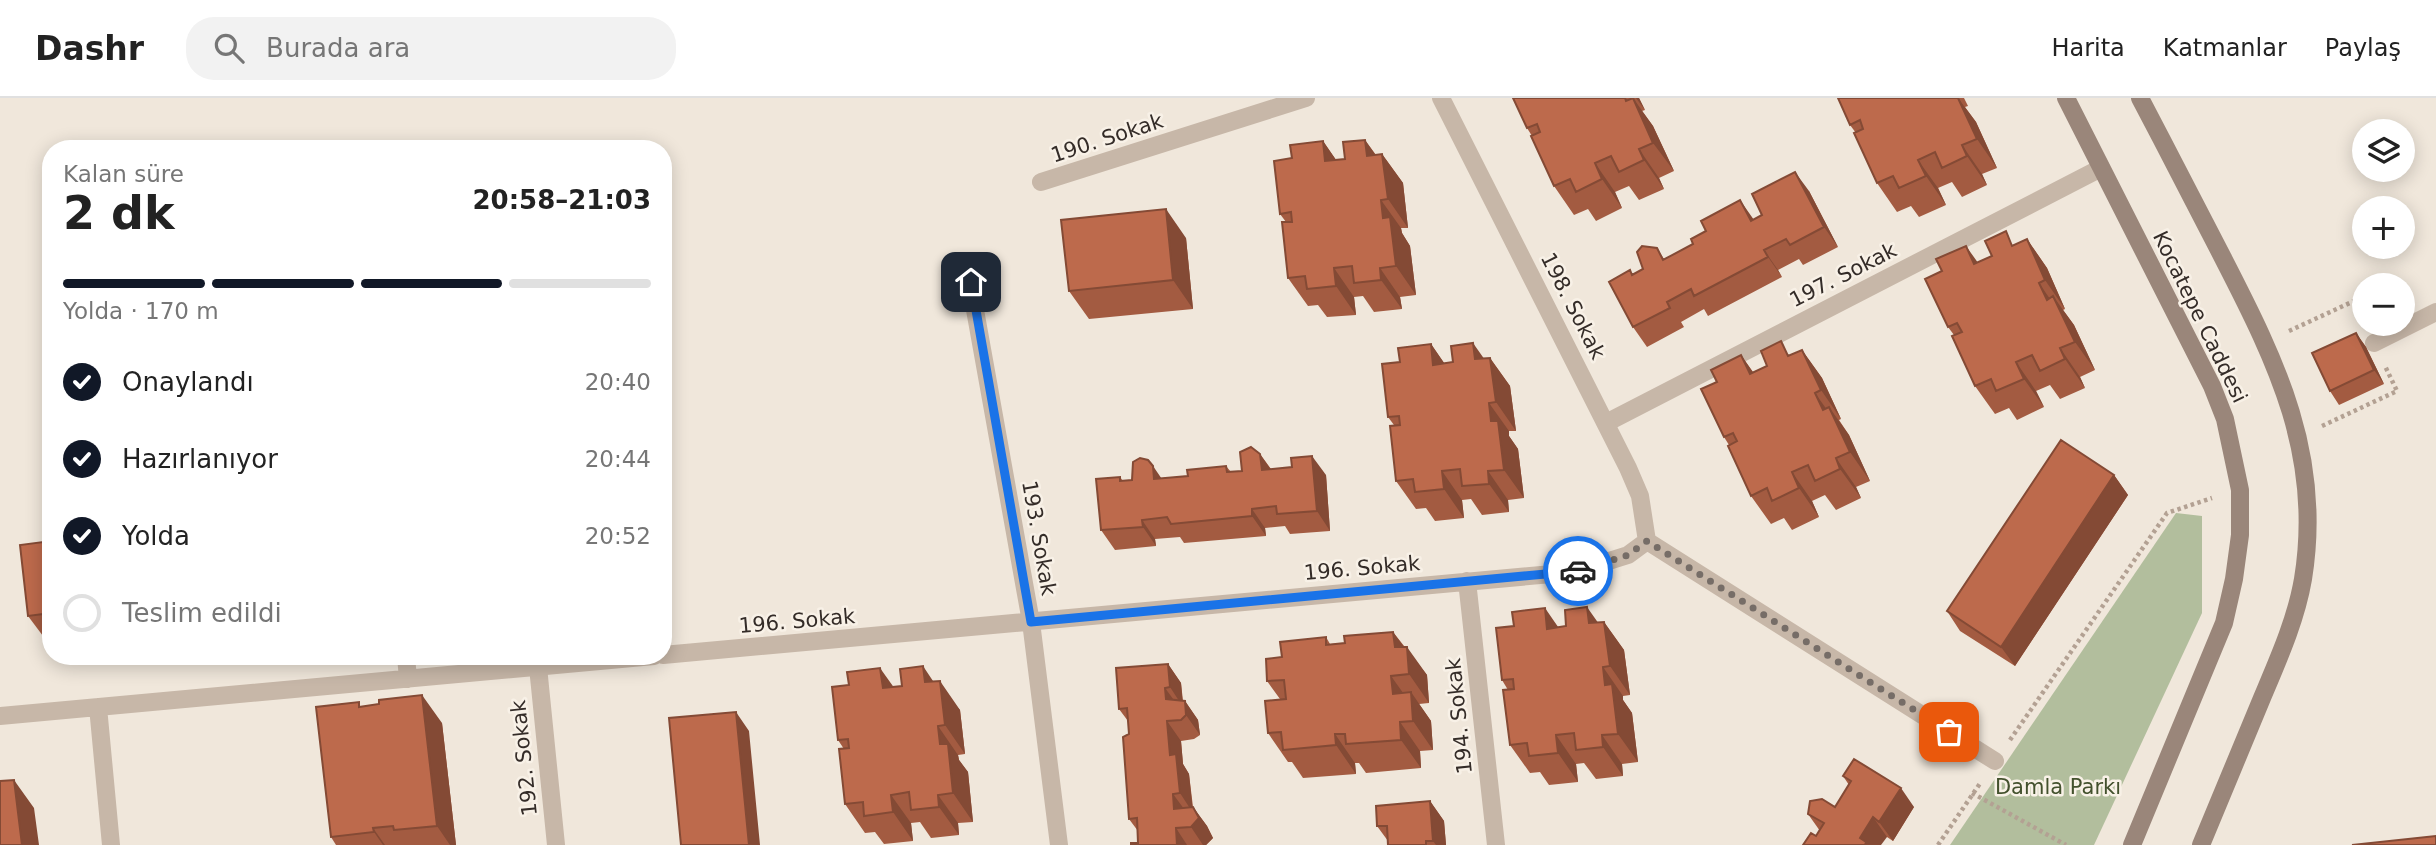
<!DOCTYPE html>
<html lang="tr">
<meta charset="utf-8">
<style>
:root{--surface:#fff;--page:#f2f2f2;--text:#222;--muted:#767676;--line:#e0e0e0;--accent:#111827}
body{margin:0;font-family:"DejaVu Sans",sans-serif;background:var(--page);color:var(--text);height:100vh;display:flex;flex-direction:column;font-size:26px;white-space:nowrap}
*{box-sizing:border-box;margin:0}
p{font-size:23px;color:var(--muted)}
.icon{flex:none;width:38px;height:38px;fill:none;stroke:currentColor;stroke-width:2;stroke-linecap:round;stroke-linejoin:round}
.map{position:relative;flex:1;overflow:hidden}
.details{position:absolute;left:42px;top:42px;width:630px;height:525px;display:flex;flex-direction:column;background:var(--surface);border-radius:28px;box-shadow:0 4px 18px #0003}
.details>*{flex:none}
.tools{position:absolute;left:2352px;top:21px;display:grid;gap:14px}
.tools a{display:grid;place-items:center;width:63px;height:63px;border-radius:50%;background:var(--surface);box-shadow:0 4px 18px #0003;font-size:35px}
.pin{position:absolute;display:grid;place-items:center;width:60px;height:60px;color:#fff;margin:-30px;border-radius:14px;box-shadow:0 4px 10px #0006}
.courier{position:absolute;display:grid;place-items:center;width:70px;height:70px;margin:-35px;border:5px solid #1a73e8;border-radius:50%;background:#fff;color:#222;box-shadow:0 2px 9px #0007}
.headline em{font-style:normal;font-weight:800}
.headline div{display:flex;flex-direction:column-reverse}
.headline{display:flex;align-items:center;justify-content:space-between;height:119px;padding:0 21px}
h1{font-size:46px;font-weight:800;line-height:52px}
.bar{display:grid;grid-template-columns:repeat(4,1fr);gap:10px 7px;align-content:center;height:84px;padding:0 21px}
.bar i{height:9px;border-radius:5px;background:var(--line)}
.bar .current{background:var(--accent)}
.bar p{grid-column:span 4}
ol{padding:0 21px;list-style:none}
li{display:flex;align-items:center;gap:21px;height:77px}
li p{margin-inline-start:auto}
li .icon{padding:7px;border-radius:50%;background:var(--accent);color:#fff;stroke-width:4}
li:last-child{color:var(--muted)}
li i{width:38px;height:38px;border:4px solid var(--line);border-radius:50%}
header{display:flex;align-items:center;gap:42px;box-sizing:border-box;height:98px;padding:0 35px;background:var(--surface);border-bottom:2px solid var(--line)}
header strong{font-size:33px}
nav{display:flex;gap:38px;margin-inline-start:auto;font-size:24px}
.search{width:490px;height:63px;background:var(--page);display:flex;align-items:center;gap:18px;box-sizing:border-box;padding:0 24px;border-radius:28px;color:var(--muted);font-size:26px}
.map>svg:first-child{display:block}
.green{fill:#b2be9d}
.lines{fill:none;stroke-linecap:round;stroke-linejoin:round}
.path{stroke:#b3a193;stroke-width:4.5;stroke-dasharray:3.5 3.5;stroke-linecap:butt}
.pedestrian{stroke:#c7b7a8;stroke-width:18}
.minor{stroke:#c7b7a8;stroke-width:18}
.secondary{stroke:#9a867a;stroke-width:18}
.wall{fill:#a35b41}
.shaded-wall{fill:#844a35}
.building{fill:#bd6a4c;stroke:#844a35;stroke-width:2}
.done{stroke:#766d67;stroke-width:7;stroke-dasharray:0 12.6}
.route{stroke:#1a73e8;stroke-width:9}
.labels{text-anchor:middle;stroke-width:5;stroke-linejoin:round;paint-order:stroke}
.street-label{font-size:21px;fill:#342c28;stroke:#f8f1e7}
.park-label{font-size:21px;fill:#43512d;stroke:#f8f1e7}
</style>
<header>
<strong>Dashr</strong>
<div class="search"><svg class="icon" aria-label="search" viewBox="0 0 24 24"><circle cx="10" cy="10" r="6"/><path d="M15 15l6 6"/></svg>Burada ara</div>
<nav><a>Harita</a><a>Katmanlar</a><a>Paylaş</a></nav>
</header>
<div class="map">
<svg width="2436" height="747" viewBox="0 0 2436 747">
<rect width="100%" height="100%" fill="#f0e7db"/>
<!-- green -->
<path class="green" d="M2176 415 2202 418V515L2094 747H1950Z"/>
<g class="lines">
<!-- path -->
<path class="path" d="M2289 233 2354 203 2363 221
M2322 328 2397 293 2385 268
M2010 642 2167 415 2212 400
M1972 695 2066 747
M1938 747 1981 684"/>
<!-- pedestrian -->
<path class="pedestrian" d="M1606 325 2101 70
M538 569 556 747"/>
<!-- minor -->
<path class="minor" d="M1441 0 1628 370 1640 398 1647 443
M1041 84 1306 0
M970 184 1031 524 1059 747
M2374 245 2436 214
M1467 483 1496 747
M663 557 1574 474 1628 457 1647 443 1995 663
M406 558 408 581
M98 609 111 747
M0 618 654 558"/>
<!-- secondary -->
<path class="secondary" d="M2066 0 2212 288 2225 321 2240 392V437L2234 481 2224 525 2132 747
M2140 0C2168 53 2195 106 2223 160 2277 265 2323 358 2303 481 2296 522 2278 562 2262 600 2242 649 2221 698 2201 747"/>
</g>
<!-- wall -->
<path class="wall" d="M1513 0H1639L1645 12 1642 13 1653 28 1674 73 1659 80 1664 91 1639 102 1629 88 1615 94 1622 110 1596 123 1588 111 1574 117 1554 88 1532 38 1527 30Z
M1838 0H1964L1968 8 1965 9 1976 24 1997 70 1982 76 1987 87 1962 99 1952 84 1938 90 1946 107 1919 119 1911 108 1897 114 1877 85 1856 35 1850 27Z
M1365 42 1376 57 1382 56 1403 85 1408 130H1401L1402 135 1410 148 1416 197 1400 199 1402 211 1374 214 1363 198 1354 199 1356 217 1327 219 1318 207 1308 208 1288 180 1286 124 1280 116 1292 60 1323 43 1336 62 1345 61Z
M1809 93 1838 149 1803 167 1799 161 1778 172 1782 179 1708 218 1704 211 1681 224 1684 229 1647 249 1633 229V176L1643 171 1657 150 1664 161 1754 121Z
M1186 140 1193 211 1089 221 1069 193Z
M2027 141 2047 170 2065 211 2063 212 2074 227 2095 272 2080 279 2085 290 2060 301 2050 287 2036 293 2044 309 2017 322 2009 310 1995 316 1975 288 1954 237 1948 229 1942 173 1978 164Z
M2356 235 2366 249 2384 286 2339 307 2330 293Z
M1431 246 1444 265 1490 260 1510 288 1516 333H1509V338L1518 351 1524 400 1508 402 1509 414 1482 417 1471 401 1462 402 1464 420 1435 423 1426 410 1416 411 1396 383 1394 327 1388 319 1400 264Z
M1802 252 1822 280 1841 321 1839 322 1849 337 1870 383 1856 389 1861 400 1836 412 1825 397 1812 403 1819 419 1792 432 1784 420 1771 426 1751 398 1729 347 1724 339 1717 284 1741 257 1753 274Z
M1260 356 1271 371 1326 377 1330 433 1290 436 1285 428 1265 430 1266 438 1184 445 1180 439 1155 441 1156 448 1115 452 1101 432 1120 379 1123 383 1188 378 1226 368 1231 374 1242 373Z
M2114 377 2128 397 2015 568 1960 533 1947 513Z
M46 448H51V546H49L28 518Z
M1604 524 1624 552 1630 597 1623 598V602L1632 615 1638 664 1622 666 1623 678 1596 681 1584 665 1576 666 1578 684 1549 687 1540 674 1530 675 1510 647 1508 592 1502 582 1558 529Z
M1393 534 1427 577 1429 605 1419 606 1431 623 1433 652 1420 653 1421 670 1366 675 1359 665H1355L1356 676 1303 680 1292 664H1288L1268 635 1280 601 1267 583 1282 559 1326 539 1330 546 1345 545Z
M1168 566 1181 585 1183 603H1185L1198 622 1200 637 1194 641 1181 643 1183 666 1189 676 1193 709 1207 728 1213 740 1206 747H1131L1138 745V733L1129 721V636L1128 623 1119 611Z
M933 584 960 612 965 656 958 657 959 662 968 674 973 724 958 725 959 737 931 740 920 724 911 725 913 743 884 746 875 734 865 735 845 706 844 651 838 642 893 589Z
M362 608 442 625 456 747H336L331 739Z
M1843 678 1914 709 1893 743 1887 739 1816 738 1820 733 1808 716 1835 709 1849 687Z
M1430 703 1444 723 1446 747H1388V743L1377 728Z"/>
<!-- shaded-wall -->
<path class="shaded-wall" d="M1633 0 1653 28 1674 73 1653 45Z
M1636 0H1639L1645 12Z
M1958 0 1976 24 1997 70 1977 41Z
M1365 42 1384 69 1382 56 1403 85 1408 130 1388 101 1367 58Z
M1323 43 1343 72 1325 63Z
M1962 47 1982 76 1987 87 1967 58Z
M1639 51 1659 80 1664 91 1644 62Z
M1918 62 1938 90 1946 107 1926 78Z
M1595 65 1615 94 1622 110 1602 81Z
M1795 74 1809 93 1838 149 1824 129Z
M1381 102 1401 130 1402 135 1410 148 1416 197 1396 168 1383 120Z
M1740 102 1754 122 1751 123Z
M1166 111 1186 140 1193 211 1173 182Z
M2027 141 2047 170 2065 211 2045 182Z
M1966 148 1986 176 1974 166Z
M1764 152 1778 172 1782 179 1768 159Z
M1334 170 1354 199 1356 217 1336 188Z
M1380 170 1400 199 1402 211 1381 182Z
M2039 185 2059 214 2047 202Z
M2053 198 2074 227 2095 272 2075 244Z
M2356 235 2366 249 2384 286 2374 272Z
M1473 245 1492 272 1490 260 1510 288 1516 333 1496 304 1475 261Z
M1431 246 1451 275 1433 267Z
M2060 250 2080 279 2085 290 2065 261Z
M1802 252 1822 280 1841 321 1821 292Z
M1741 257 1761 286 1750 276Z
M2016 264 2036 293 2044 309 2024 281Z
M1815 295 1835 323 1823 312Z
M1489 305 1509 333V338L1518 351 1524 400 1504 372 1491 323Z
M1829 309 1849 337 1870 383 1850 354Z
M1260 356 1274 376 1262 372Z
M1312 358 1326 377 1330 433 1317 413Z
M1836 360 1856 389 1861 400 1840 371Z
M1153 368 1166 387 1154 381Z
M1442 373 1462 402 1464 420 1444 391Z
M1488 373 1508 402 1509 414 1489 386Z
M1792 374 1812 403 1819 419 1799 390Z
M2114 377 2128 397 2015 568 2001 549Z
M1252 411 1265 430 1266 438 1252 418Z
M1142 422 1155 441 1156 448 1143 429Z
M1587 509 1606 536 1604 524 1624 552 1630 597 1610 568 1589 525Z
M1545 510 1565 539 1547 531Z
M1393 534 1407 553V549L1427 577 1429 605 1409 576 1395 549Z
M1168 566 1181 585 1183 609 1170 589Z
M923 568 941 595 940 583 960 612 965 656 945 627 925 584Z
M1603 569 1623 598V602L1632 615 1638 664 1618 636 1605 587Z
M880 570 900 598 883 590Z
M1391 578 1411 606 1413 624 1393 596Z
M1165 590 1179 609 1166 601Z
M1411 594 1431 623 1433 652 1413 623Z
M422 597 442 625 456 747H450L437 728Z
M1185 603 1198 622 1200 637 1186 617Z
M736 614 749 633 760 747H749Z
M1167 623 1181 643 1183 666 1189 676 1193 715 1180 695 1170 657Z
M1400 624 1420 653 1421 670 1401 642Z
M938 628 958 657 959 662 968 674 973 724 953 695 940 646Z
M1335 636 1355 665 1356 676 1336 647Z
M1556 637 1576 666 1578 684 1558 655Z
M1602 637 1622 666 1623 678 1603 649Z
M14 682 34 710 39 747H22Z
M1901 690 1914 709 1893 743 1879 724Z
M1173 696 1187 715 1188 730 1174 711Z
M891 697 911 725 913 743 893 714Z
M938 697 958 725 959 737 939 709Z
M1430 703 1444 723 1446 747H1436L1433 743Z
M1193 709 1207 728 1213 740 1206 747H1203L1191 729Z
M1873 719 1887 739 1881 747H1864L1860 740Z
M373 730 385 747H383L374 734Z
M1176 730 1187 747H1177Z"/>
<!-- building -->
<path class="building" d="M1513 0H1625L1626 3 1633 0 1653 45 1639 51 1644 62 1619 74 1611 58 1595 65 1602 81 1576 94 1570 81 1554 88 1531 38 1540 34 1537 26 1527 30Z
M1838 0H1958L1977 41 1962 47 1967 58 1942 70 1935 54 1918 62 1926 78 1899 90 1893 78 1877 85 1854 35 1863 31 1860 22 1850 27Z
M1365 42 1367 58 1382 56 1388 101 1381 102 1383 120 1390 119 1396 168 1380 170 1381 182 1354 185 1352 168 1334 170 1336 188 1307 191 1305 178 1288 180 1282 124H1292L1291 114 1280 116 1274 63 1292 60 1290 47 1323 43 1325 63 1345 61 1343 44Z
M1795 74 1824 129 1790 147 1786 141 1764 152 1768 159 1694 198 1691 191 1667 204 1670 210 1633 229 1609 184 1630 172 1632 177 1643 171 1637 154 1642 148 1657 150 1663 162 1693 146 1691 141 1706 133 1701 123 1740 102 1751 123 1762 117 1752 96Z
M1166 111 1173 182 1069 193 1061 122Z
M2006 133 2012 148 2027 141 2045 182 2039 185 2047 202 2053 198 2075 244 2060 250 2065 261 2040 273 2032 257 2016 264 2024 281 1996 293 1991 281 1975 288 1952 238 1962 234 1957 225 1948 229 1925 181 1942 173 1936 161 1966 148 1974 166 1992 158 1985 143Z
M2356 235 2374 272 2330 293 2312 255Z
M1781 243 1788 258 1802 252 1821 292 1815 295 1823 312 1829 309 1850 354 1836 360 1840 371 1815 383 1808 367 1792 374 1799 390 1772 403 1767 390 1751 398 1728 348 1737 343 1733 335 1724 339 1701 291 1717 284 1711 272 1741 257 1750 276 1767 268 1761 253Z
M1473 245 1475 261 1490 260 1496 304 1489 305 1491 323H1498L1504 372 1488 373 1489 386 1462 388 1460 371 1442 373 1444 391 1415 394 1413 381 1396 383 1390 328 1400 327 1399 318 1388 319 1382 266 1400 264 1398 250 1431 246 1433 267 1453 264 1451 248Z
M2061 342 2114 377 2001 549 1947 513Z
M1251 349 1260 356 1262 372 1292 369 1291 360 1312 358 1317 413 1277 416 1276 408 1252 411V418L1171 426 1167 419 1142 422 1143 429 1101 432 1096 381 1120 379V383L1132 382 1133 364 1140 360 1148 362 1153 368 1154 381 1188 378 1187 372 1226 368 1227 374 1242 373 1240 354Z
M43 444 44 449 51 448V515L28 518 20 447Z
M1587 509 1589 525 1604 524 1610 568 1603 569 1605 587 1612 586 1618 636 1602 637 1603 649 1576 652 1574 635 1556 637 1558 655 1529 658 1527 645 1510 647 1503 592 1514 591 1513 581 1502 582 1496 530 1514 528 1512 514 1545 510 1547 531 1566 528 1565 512Z
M1393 534 1395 549H1407L1409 576 1391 578 1393 596 1411 594 1413 623 1400 624 1401 642 1346 646 1345 636H1335L1336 647 1283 652 1281 634 1268 635 1265 603 1286 601 1284 582 1267 583 1266 561 1282 559 1280 544 1326 539V547L1345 545 1344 538Z
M1168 566 1170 589 1165 590 1166 601 1185 603 1186 617 1181 622 1167 623 1170 657 1176 656 1180 695 1173 696 1174 711 1193 709 1199 720 1191 729 1176 730 1177 747H1131V745H1138L1137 720 1129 721 1123 639 1129 636 1127 610 1119 611 1116 570Z
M923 568 925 584 940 583 945 627 938 628 940 646H948L953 695 938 697 939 709 911 712 909 694 891 697 893 714 864 718 863 704 845 706 839 651 849 650 848 641 838 642 832 589 849 587 847 574 880 570 883 590 902 588 900 571Z
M422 597 437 728 394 732 393 728 373 730 374 734 331 739 316 609 359 604V609L379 606V602Z
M736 614 749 747H681L669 620Z
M1854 661 1901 690 1879 724 1873 719 1860 740 1866 744 1865 747H1803L1811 735 1816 738 1824 725 1808 716 1810 703 1822 701 1835 709 1851 683 1843 678Z
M14 682 22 747H0V683Z
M1430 703 1433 743H1426V747H1388L1387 728H1377L1376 708Z
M2436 738V747H2352Z"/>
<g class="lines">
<!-- done -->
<path class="done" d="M1578 473 1628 457 1647 443 1949 634"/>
<!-- route -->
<path class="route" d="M971 184 1031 524 1578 473"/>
</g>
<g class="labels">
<!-- street labels -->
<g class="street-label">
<text transform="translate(1107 40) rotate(-18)" y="7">190. Sokak</text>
<text transform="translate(1843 177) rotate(-27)" y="7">197. Sokak</text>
<text transform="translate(1573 208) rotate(63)" y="7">198. Sokak</text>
<text transform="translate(2200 219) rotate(64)" y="7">Kocatepe Caddesi</text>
<text transform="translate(1039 440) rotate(80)" y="7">193. Sokak</text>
<text transform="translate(1362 470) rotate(-5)" y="7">196. Sokak</text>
<text transform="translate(797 523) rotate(-5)" y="7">196. Sokak</text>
<text transform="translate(1459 618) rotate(-96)" y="7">194. Sokak</text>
<text transform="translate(524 660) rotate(-96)" y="7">192. Sokak</text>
</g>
<!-- park labels -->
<g class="park-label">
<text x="2058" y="696">Damla Parkı</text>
</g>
</g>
</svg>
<div class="tools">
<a><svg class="icon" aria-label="layers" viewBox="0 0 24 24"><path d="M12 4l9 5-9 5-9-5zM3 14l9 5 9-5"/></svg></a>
<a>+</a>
<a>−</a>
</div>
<div class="pin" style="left:1949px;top:634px;background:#ea580c"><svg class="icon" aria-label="bag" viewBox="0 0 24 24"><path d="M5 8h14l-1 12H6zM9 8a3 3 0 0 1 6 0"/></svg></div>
<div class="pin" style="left:971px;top:184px;background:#1f2937"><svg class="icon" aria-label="home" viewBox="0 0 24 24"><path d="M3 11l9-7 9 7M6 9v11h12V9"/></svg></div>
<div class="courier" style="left:1578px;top:473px"><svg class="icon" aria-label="car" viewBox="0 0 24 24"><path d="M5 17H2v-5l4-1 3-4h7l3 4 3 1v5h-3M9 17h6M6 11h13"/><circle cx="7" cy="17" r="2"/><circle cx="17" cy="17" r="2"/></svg></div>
<section class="details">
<div class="headline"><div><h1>2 dk</h1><p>Kalan süre</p></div><em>20:58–21:03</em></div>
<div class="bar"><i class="current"></i><i class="current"></i><i class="current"></i><i></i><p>Yolda · 170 m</p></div>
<ol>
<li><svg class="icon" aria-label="check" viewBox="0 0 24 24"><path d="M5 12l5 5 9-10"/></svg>Onaylandı<p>20:40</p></li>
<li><svg class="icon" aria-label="check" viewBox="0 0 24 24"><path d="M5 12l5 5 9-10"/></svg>Hazırlanıyor<p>20:44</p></li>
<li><svg class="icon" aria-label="check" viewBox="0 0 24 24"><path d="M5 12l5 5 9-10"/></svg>Yolda<p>20:52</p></li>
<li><i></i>Teslim edildi</li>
</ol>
</section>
</div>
